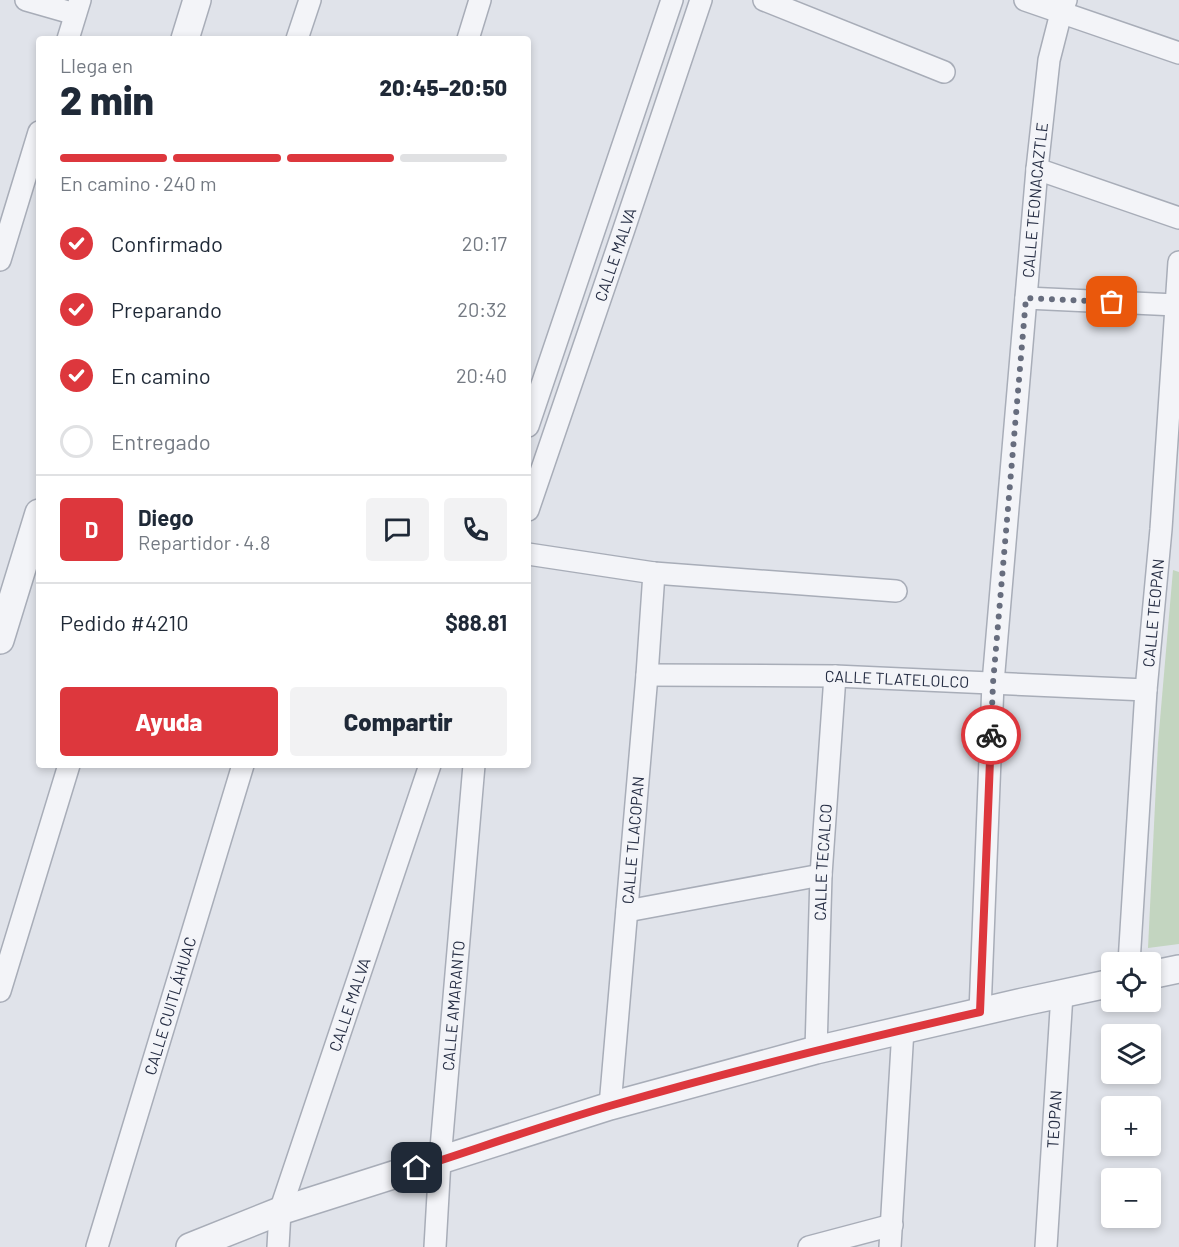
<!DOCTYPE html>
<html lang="es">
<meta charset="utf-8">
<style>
:root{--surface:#fff;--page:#f2f2f3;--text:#1f2937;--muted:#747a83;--line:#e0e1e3;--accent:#dd373d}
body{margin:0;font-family:Barlow,sans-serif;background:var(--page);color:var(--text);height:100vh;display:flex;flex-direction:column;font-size:22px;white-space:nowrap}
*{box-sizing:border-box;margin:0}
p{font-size:20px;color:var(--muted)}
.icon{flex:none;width:33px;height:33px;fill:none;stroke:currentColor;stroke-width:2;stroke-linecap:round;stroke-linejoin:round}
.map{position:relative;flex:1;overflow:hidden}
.side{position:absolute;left:36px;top:36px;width:495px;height:732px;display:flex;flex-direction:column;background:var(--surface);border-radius:6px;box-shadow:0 3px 9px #0003}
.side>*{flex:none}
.controls{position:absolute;left:1101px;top:952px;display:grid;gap:12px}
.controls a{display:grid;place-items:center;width:60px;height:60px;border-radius:6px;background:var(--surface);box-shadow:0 3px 9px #0003;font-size:30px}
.pin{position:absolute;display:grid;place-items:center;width:51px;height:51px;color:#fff;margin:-26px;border-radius:12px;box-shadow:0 3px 9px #0006}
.courier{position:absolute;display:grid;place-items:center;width:60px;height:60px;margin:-30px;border:4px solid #dd373d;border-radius:50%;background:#fff;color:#222;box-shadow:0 2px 8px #0007}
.summary em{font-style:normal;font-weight:800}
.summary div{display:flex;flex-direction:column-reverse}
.summary{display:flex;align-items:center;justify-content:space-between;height:102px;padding:0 24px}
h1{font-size:39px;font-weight:800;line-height:45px}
.bar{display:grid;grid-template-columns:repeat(4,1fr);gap:9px 6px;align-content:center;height:72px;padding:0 24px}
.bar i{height:8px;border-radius:4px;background:var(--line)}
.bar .on{background:var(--accent)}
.bar p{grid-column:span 4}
.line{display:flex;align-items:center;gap:15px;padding:0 24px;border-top:2px solid var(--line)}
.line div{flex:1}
.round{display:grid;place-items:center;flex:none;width:63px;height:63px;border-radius:6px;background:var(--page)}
ol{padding:0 24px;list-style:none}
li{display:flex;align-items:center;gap:18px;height:66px}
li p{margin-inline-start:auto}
li .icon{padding:6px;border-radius:50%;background:var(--accent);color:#fff;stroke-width:4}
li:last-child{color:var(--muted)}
li i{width:33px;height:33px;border:3px solid var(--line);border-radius:50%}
.action{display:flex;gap:12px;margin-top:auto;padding:12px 24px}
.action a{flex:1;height:69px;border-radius:6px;background:var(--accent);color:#fff;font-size:24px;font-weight:800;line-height:69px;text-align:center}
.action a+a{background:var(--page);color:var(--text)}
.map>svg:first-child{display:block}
.green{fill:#c3d5c0}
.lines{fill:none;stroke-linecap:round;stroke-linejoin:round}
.minor-casing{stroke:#a8adb8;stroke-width:24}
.tertiary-casing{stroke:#a8adb8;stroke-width:30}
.minor{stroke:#f3f4f8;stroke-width:21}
.tertiary{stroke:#f3f4f8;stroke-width:27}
.done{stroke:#676d7e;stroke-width:6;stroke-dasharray:0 10.8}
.route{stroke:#dd373d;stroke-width:8}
.labels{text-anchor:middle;stroke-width:4.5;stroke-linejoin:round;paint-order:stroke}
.street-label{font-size:16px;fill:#262e44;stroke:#eff2f8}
</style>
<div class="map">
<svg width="1179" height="1247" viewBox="0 0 1179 1247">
<rect width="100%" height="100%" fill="#e0e3ea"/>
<!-- green -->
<path class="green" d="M1173 570 1179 572V944L1148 948 1158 743Z"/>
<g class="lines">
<defs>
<g id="minor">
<path d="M26 0 75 14"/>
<path d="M764 0 944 72"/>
<path d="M1025 0 1179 53"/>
<path d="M68 39 80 0"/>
<path d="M297 39 310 0"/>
<path d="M468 39 480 0"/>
<path d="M1037 169 1179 218"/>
<path d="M0 260 39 132"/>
<path d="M1026 298 1176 305"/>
<path d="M528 426 672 0"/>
<path id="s1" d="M528 510 623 232 701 0"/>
<path d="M528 554 654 573 896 591"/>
<path id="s2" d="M647 675 835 676 1146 690"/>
<path d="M627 911 821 875"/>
<path id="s3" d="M1129 963 1146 690 1161 529 1179 262"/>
<path d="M0 991 69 765"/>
<path id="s4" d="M980 1012 993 683 1037 169 1049 60 1061 13 1066 0"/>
<path id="s5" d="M816 1050 821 875 835 676"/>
<path id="s6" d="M610 1106 647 675 654 573"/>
<path id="s7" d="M97 1247 243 765"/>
<path id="s8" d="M278 1247 280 1211 430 765"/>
<path id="s9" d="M435 1247 440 1160 474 765"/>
<path d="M809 1247 892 1225"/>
<path d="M890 1247 903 1029"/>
<path id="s10" d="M1046 1247 1062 994"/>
</g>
<path id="tertiary" d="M185 39 197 0
M0 640 39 513
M1150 975 1179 969
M190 1247 280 1211 610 1106 816 1050 1023 1002 1112 983"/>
</defs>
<!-- minor casing -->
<use href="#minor" class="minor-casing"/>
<!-- tertiary casing -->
<use href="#tertiary" class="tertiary-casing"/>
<!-- minor -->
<use href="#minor" class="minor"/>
<!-- tertiary -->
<use href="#tertiary" class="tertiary"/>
</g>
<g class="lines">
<!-- done -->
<path class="done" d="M991 735 993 683 1026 298 1112 302"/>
<!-- route -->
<path class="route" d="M417 1168C482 1147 547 1124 613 1105 734 1070 857 1040 980 1012L991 735"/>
</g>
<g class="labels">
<!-- street labels -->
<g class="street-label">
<text dy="6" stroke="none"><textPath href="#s4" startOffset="814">CALLE TEONACAZTLE</textPath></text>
<text dy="6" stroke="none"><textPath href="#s1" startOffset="270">CALLE MALVA</textPath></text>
<text dy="6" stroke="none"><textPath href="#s3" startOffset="351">CALLE TEOPAN</textPath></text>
<text dy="6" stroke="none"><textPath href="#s2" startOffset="250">CALLE TLATELOLCO</textPath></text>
<text dy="6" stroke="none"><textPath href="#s6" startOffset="267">CALLE TLACOPAN</textPath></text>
<text dy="6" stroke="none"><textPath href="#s5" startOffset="188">CALLE TECALCO</textPath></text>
<text dy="6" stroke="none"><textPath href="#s8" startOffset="254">CALLE MALVA</textPath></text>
<text dy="6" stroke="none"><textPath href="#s7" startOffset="252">CALLE CUITLÁHUAC</textPath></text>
<text dy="6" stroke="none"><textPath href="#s9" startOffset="242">CALLE AMARANTO</textPath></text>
<text dy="6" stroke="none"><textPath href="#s10" startOffset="128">TEOPAN</textPath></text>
</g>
</g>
</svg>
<div class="controls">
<a><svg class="icon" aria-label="locate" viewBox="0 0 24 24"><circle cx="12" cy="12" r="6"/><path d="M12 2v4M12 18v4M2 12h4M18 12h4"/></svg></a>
<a><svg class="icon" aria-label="layers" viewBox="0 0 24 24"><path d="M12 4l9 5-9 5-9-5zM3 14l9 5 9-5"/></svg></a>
<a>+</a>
<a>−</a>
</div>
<div class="pin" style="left:1112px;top:302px;background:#ea580c"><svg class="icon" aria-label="bag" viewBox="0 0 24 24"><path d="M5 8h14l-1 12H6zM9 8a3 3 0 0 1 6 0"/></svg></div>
<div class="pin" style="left:417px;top:1168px;background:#1f2937"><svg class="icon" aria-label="home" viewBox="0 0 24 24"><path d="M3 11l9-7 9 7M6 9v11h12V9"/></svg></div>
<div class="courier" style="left:991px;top:735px"><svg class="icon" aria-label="bike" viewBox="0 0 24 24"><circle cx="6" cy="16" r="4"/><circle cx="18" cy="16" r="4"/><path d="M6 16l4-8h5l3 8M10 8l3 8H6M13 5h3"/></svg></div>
<section class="side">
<div class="summary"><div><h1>2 min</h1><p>Llega en</p></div><em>20:45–20:50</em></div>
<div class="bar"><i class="on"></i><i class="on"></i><i class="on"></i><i></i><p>En camino · 240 m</p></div>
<ol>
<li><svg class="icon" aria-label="check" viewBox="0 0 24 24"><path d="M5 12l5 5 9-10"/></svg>Confirmado<p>20:17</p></li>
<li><svg class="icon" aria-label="check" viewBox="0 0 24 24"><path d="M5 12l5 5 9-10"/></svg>Preparando<p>20:32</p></li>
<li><svg class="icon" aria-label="check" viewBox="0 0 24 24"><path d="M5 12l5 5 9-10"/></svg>En camino<p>20:40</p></li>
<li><i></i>Entregado</li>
</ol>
<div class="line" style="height:108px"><b class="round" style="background:var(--accent);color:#fff">D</b><div><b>Diego</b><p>Repartidor · 4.8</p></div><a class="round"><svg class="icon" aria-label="chat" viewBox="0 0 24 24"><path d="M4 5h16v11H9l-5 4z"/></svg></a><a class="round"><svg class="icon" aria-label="phone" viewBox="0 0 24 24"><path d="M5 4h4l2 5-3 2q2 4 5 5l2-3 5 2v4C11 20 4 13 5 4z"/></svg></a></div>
<div class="line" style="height:78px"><div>Pedido #4210</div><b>$88.81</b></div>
<div class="action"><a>Ayuda</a><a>Compartir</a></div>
</section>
</div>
